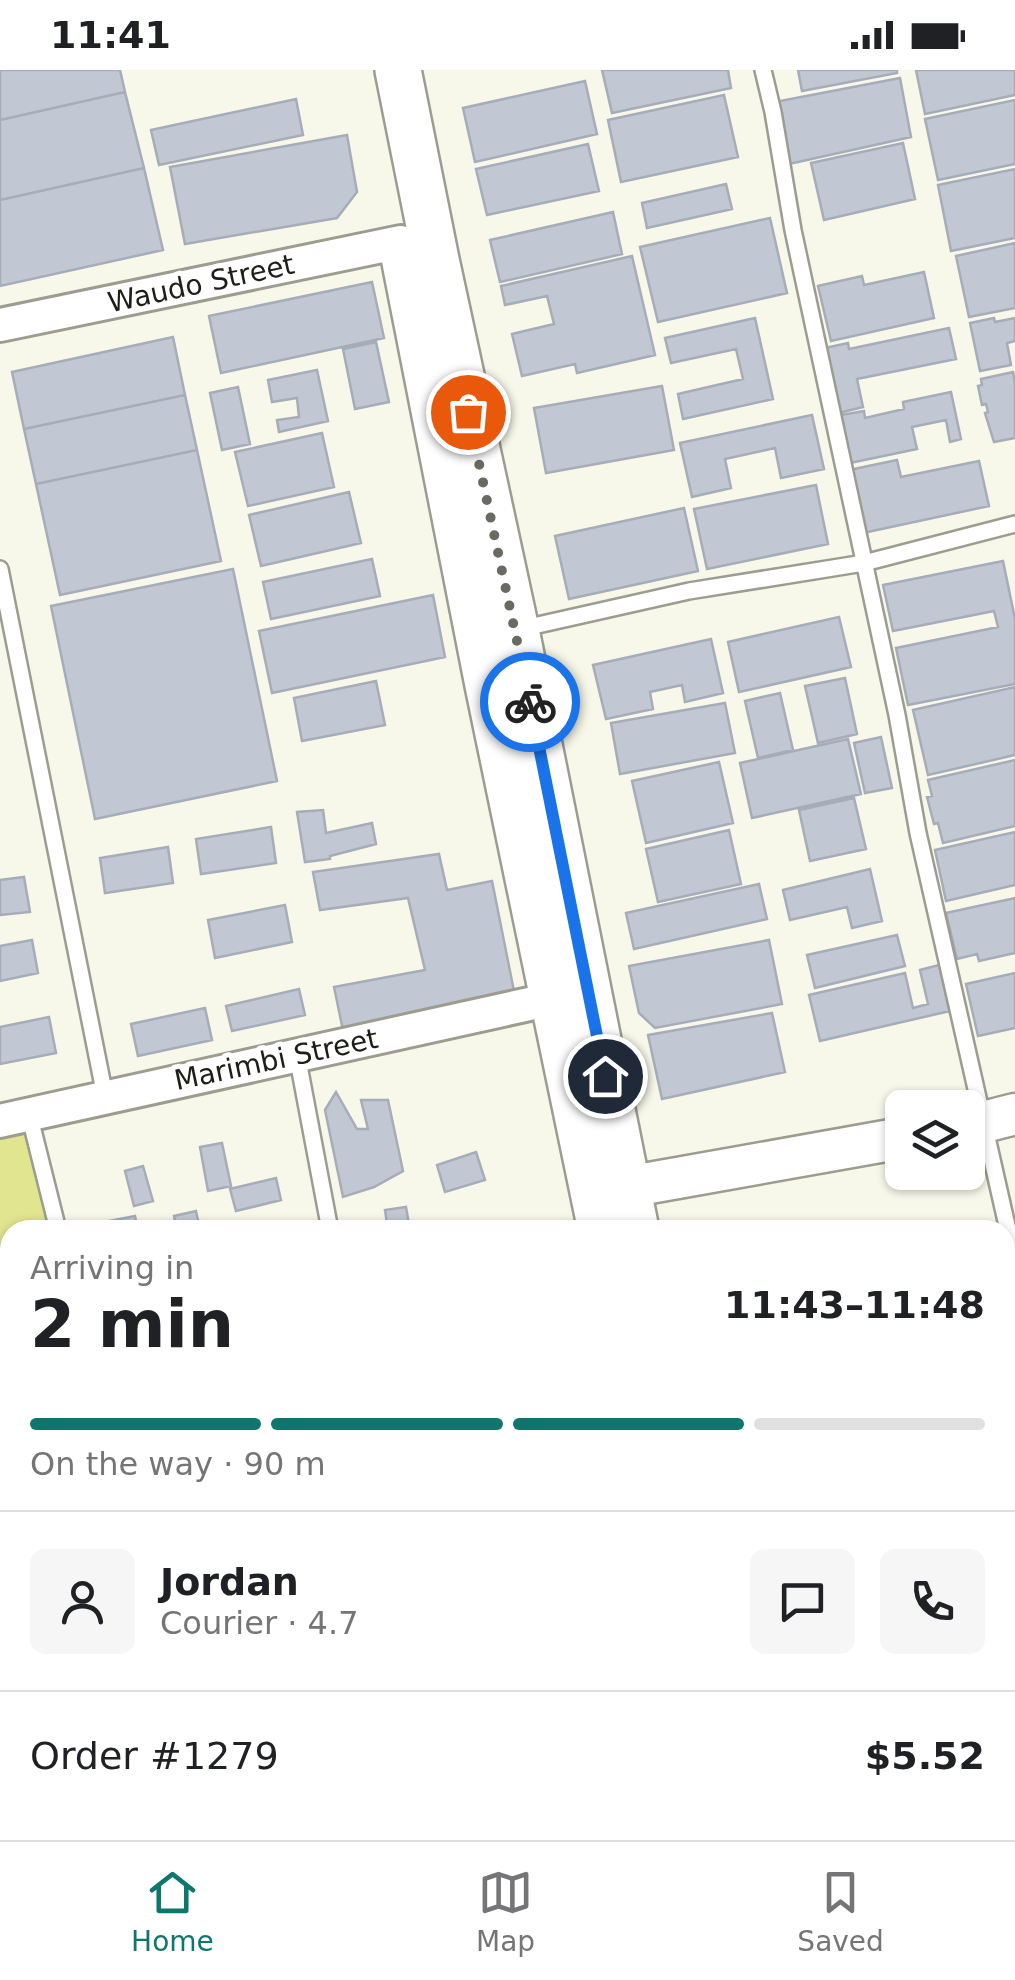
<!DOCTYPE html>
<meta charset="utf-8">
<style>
:root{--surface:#fff;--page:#f6f6f6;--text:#202124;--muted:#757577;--line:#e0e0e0;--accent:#0f766e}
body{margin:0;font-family:"DejaVu Sans",sans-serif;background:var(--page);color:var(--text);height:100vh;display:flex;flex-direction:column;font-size:38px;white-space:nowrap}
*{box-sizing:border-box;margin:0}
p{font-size:32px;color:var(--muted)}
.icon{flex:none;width:55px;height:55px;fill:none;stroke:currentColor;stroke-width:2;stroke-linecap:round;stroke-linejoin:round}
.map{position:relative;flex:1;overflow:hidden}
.side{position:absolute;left:0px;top:1150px;width:1015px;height:620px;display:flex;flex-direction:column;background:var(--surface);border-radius:30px 30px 0 0;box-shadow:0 2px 8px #0004}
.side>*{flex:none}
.tools{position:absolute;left:885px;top:1020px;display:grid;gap:20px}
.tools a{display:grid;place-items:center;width:100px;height:100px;border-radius:15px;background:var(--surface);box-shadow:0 2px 8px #0004;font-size:50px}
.pin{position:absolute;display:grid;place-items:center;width:85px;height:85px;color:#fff;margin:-42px;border:5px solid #fff;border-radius:50%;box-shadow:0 2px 10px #0007}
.courier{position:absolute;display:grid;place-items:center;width:100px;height:100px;margin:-50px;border:8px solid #1a73e8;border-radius:50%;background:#fff;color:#222;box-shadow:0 2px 12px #0007}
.summary em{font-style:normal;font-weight:700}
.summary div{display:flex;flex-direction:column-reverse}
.summary{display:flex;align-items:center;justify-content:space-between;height:170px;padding:0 30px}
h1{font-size:65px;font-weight:700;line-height:75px}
.bar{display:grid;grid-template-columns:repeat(4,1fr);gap:15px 10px;align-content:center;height:120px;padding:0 30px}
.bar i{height:12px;border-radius:8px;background:var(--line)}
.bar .selected{background:var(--accent)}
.bar p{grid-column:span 4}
.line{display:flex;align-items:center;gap:25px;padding:0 30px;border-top:2px solid var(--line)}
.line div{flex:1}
.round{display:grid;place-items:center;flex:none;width:105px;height:105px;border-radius:15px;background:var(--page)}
.status{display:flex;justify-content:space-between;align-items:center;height:70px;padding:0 50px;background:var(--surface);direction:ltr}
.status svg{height:28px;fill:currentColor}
.tabs{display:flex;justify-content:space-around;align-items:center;height:140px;border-top:2px solid var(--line);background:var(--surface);font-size:28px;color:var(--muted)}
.tabs a{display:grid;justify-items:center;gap:5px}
.tabs .selected{color:var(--accent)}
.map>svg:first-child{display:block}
.green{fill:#e1e58f}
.building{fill:#c1c8d4;stroke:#a6acb8;stroke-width:2.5}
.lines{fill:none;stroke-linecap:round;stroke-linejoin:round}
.service-casing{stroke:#9c9d90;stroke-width:20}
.minor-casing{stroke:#9c9d90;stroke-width:38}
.tertiary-casing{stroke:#9c9d90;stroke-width:45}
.secondary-casing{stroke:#9c9d90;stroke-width:50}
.service{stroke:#fff;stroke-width:15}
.minor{stroke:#fff;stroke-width:32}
.tertiary{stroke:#fff;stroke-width:40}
.secondary{stroke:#fff;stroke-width:45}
.done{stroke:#6a6a62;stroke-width:10;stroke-dasharray:0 18}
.route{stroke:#1a73e8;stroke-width:12}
.labels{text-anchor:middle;stroke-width:10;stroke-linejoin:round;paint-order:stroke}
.street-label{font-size:28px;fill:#1e1e19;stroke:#fff}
</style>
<div class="status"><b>11:41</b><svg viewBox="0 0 49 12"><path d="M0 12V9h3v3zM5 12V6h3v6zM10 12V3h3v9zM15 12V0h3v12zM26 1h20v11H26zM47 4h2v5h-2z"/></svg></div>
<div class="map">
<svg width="1015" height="1770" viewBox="0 0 1015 1770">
<rect width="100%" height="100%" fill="#f7f8ea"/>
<!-- green -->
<path class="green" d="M26 1063 48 1160H10V1218L0 1211V1069Z
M1015 1227V1770H21L46 1760H1005V1237Z"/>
<!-- building -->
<path class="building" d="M0 0H120L125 22 0 50Z
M602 0H728L731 18 612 43Z
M798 0H897V3L802 21Z
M916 0H1015V25L925 44Z
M900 8 911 67 789 94 775 32Z
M585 11 597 64 475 92 463 38Z
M125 22 144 98 0 130V50Z
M724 25 738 87 621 112 608 50Z
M296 29 303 65 159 95 151 60Z
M1015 30V94L938 110 925 49Z
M347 65 357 122 337 148 185 174 170 97Z
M903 73 915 129 824 150 811 93Z
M588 74 599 121 487 145 476 99Z
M144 98 163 180 0 216V130Z
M1015 99V168L951 181 938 115Z
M726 114 732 139 647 158 642 133Z
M613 142 622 184 500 212 490 170Z
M770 148 787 223 658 252 640 177Z
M1015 173V238L969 247 956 186Z
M632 186 655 285 577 303 575 294 522 306 512 264 554 254 547 226 505 235 501 216Z
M924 202 934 248 831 271 818 216 862 206 864 215Z
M372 212 384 268 221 303 209 246Z
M755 248 773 329 683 349 678 324 743 309 736 279 671 293 665 268Z
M994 248 995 252 1015 248V271L1007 273 1011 295 980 301 970 253Z
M949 258 956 289 857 309 863 337 839 343 825 278 848 273 849 279Z
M173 267 185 325 24 359 12 302Z
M376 272 389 332 355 339 343 279Z
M317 300 328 351 279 362 277 350 299 347 297 328 272 332 268 310Z
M1013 302 1015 314V368L994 372 985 343 988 342 986 334 982 335 978 316 982 315 981 309Z
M662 316 674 380 546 403 534 338Z
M238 317 250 374 222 380 210 323Z
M951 322 961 369 950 372 946 350 912 357 917 379 850 393 841 345 864 341 865 348 904 339 903 332Z
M185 325 197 380 36 414 24 359Z
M812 345 824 399 781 408 775 378 725 389 731 418 692 427 680 373Z
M322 363 334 417 248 436 235 382Z
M197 380 221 491 60 525 36 414Z
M897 390 901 407 979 391 989 436 863 463 849 400Z
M816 415 828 474 707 499 694 439Z
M349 422 361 473 261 496 249 445Z
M684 438 698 501 569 529 555 466Z
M372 489 380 526 271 549 263 512Z
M1003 491 1015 549V614L908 635 896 578 998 557 994 541 893 561 883 515Z
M233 499 277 711 95 749 51 536Z
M433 525 445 587 272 623 259 561Z
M839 547 851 597 739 622 728 572Z
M711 569 723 623 685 632 682 615 650 622 653 639 606 649 593 595Z
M845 608 857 664 818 673 805 616Z
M376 611 385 655 302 671 294 628Z
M1015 617V685L928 705 913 640Z
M780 623 793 680 758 688 745 631Z
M725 633 735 683 620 704 611 653Z
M881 667 892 718 865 723 854 673Z
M848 669 861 724 752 748 740 693Z
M1015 690V756L943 773 938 753 934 754 927 727 932 726 928 710Z
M719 692 733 753 646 773 632 711Z
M854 728 866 779 810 791 799 740Z
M323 740 326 763 372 753 376 774 330 786V789L305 792 297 742Z
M271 757 276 793 201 804 196 769Z
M729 760 741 814 658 832 646 779Z
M1015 762V815L946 831 935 780Z
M168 777 173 813 105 823 100 788Z
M439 784 447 820 492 811 517 936 345 970 334 917 425 900 408 828 320 840 313 802Z
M870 799 882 851 852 858 847 837 790 850 783 820Z
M24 807 30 842 0 845V810Z
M759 814 767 849 634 879 626 843Z
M1015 828V883L979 891 977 884 957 889 946 843Z
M285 835 292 872 215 888 208 850Z
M897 865 905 896 815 918 807 885Z
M32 870 38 903 0 911V876Z
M769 870 782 934 655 958 639 943 629 896Z
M939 895 950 941 820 971 809 925 905 903 913 938 928 934 920 900Z
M1015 903V958L978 966 966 914Z
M299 919 305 945 232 961 226 936Z
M205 938 212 970 138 986 131 954Z
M772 943 785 1002 662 1029 648 965Z
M49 947 56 983 0 994V957Z
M336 1022 357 1059H368L361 1030H388L403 1101 374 1117 343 1127 325 1040Z
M222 1073 231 1116 208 1121 200 1077Z
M476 1082 485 1110 445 1122 437 1095Z
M143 1096 153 1131 134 1136 125 1101Z
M276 1108 281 1130 236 1141 230 1119Z
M406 1137 410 1160H388L385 1140Z
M196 1141 200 1160H177L174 1146Z
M135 1146 138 1160H89V1155Z
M10 1244V1348L8 1349 0 1306V1246Z
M0 1379 5 1393H10V1423L2 1426Z
M10 1433V1459L0 1460V1435Z
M10 1501V1545L0 1505Z
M10 1694V1760H33L35 1767 25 1770H12L0 1734V1698Z"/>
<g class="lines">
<defs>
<path id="service" d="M763 0 773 42 793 160 897 645 918 763 1013 1182
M0 499 105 1026
M520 559 689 521 864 493 1015 454
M297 985 330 1160
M29 1044 58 1160
M1005 1282 1015 1273
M858 1760 860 1770"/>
<path id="minor" d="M0 255 401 172
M0 1051 552 929"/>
<path id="tertiary" d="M968 1056 1015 1044
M627 1117 902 1068"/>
<path id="secondary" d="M398 0 436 190 516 560 636 1160
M404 187 488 615 601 1160
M731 1760 733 1770
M770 1760 772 1770"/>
</defs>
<!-- service casing -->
<use href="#service" class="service-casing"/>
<!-- minor casing -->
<use href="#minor" class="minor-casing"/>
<!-- tertiary casing -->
<use href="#tertiary" class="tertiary-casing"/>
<!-- secondary casing -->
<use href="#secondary" class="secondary-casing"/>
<!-- service -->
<use href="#service" class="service"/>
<!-- minor -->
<use href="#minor" class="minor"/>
<!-- tertiary -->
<use href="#tertiary" class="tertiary"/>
<!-- secondary -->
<use href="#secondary" class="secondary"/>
</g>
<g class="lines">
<!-- done -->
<path class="done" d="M468 342 530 632"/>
<!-- route -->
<path class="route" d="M530 632 605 1006"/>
</g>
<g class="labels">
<!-- street labels -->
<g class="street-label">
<text transform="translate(201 213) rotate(-12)" y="10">Waudo Street</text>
<text transform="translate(276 989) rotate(-12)" y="10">Marimbi Street</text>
</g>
</g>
</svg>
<div class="tools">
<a><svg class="icon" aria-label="layers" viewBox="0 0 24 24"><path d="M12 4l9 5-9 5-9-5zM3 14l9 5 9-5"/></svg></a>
</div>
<div class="pin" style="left:468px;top:342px;background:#ea580c"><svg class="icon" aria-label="bag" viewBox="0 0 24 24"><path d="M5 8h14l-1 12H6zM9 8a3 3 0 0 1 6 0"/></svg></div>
<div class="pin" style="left:605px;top:1006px;background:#1f2937"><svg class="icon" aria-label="home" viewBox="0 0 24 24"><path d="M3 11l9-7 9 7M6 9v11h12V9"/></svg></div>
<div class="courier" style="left:530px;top:632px"><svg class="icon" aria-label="bike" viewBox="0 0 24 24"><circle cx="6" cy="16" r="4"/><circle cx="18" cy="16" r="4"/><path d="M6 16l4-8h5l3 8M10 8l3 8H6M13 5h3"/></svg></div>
<section class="side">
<div class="summary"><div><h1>2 min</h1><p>Arriving in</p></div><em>11:43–11:48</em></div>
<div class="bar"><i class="selected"></i><i class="selected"></i><i class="selected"></i><i></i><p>On the way · 90 m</p></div>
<div class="line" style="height:180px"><a class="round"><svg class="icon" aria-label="person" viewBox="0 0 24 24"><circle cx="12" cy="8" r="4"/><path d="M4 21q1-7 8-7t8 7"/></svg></a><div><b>Jordan</b><p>Courier · 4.7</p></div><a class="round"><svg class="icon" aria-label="chat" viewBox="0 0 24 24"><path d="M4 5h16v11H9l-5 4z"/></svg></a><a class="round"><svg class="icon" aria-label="phone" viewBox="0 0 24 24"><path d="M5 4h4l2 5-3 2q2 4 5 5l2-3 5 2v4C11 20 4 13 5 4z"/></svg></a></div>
<div class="line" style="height:130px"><div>Order #1279</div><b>$5.52</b></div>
</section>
</div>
<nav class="tabs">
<a class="selected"><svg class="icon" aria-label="home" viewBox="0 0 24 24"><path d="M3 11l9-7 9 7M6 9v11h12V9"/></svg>Home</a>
<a><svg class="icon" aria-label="map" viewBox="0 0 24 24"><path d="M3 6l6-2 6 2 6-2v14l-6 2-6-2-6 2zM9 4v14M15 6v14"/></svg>Map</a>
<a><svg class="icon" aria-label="saved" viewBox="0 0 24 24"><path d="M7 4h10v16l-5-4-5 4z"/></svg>Saved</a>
</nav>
